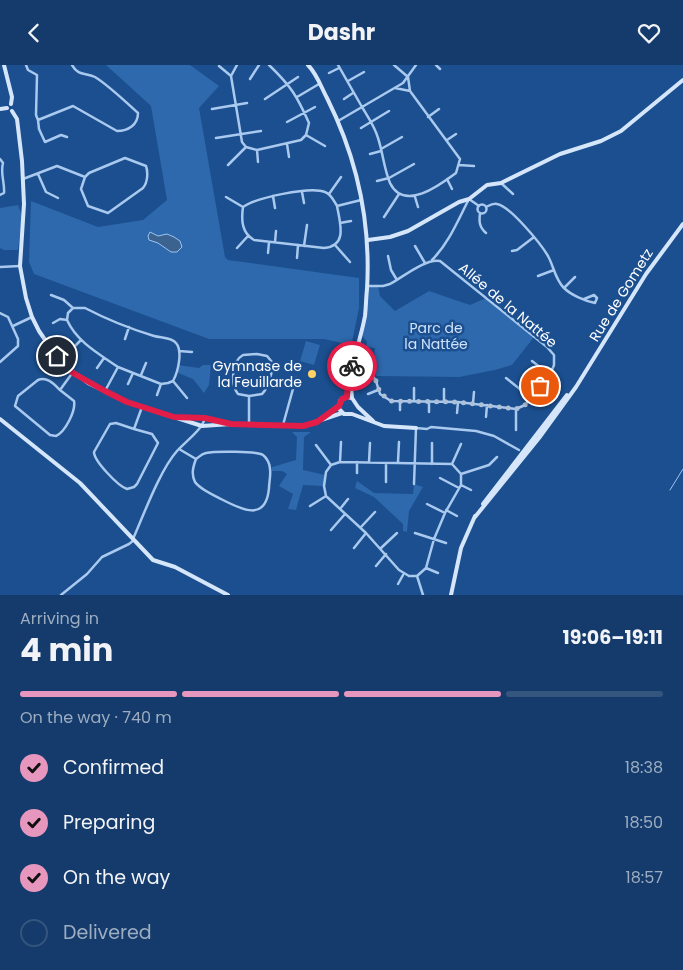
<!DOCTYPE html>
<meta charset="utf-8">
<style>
:root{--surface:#143b6b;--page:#214673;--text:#f1f3f6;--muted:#9dadc1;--line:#33557e;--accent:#e797bd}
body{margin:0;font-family:Poppins,sans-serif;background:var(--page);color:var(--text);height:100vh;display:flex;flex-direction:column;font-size:19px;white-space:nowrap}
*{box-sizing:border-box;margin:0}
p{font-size:16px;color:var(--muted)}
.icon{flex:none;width:28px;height:28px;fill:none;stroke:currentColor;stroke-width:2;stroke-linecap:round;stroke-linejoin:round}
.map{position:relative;height:530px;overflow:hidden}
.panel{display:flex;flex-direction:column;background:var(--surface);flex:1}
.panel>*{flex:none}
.pin{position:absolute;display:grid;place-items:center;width:42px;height:42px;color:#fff;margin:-21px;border:2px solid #fff;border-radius:50%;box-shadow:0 1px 5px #0007}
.courier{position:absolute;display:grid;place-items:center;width:50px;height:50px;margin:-25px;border:4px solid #e11d48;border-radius:50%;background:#fff;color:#222;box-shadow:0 1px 6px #0007}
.overview em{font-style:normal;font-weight:700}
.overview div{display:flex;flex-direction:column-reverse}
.overview{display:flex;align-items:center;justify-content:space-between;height:85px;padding:0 20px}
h1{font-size:32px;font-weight:700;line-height:38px}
.bar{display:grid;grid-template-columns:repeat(4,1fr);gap:8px 5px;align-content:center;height:60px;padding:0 20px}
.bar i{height:6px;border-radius:4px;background:var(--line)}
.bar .current{background:var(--accent)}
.bar p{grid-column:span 4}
ol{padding:0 20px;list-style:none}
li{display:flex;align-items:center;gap:15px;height:55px}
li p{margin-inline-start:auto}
li .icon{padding:5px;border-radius:50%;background:var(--accent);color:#111;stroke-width:4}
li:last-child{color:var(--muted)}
li i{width:28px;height:28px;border:2px solid var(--line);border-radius:50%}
header{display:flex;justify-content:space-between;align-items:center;height:65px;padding:0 20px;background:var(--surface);font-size:22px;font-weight:700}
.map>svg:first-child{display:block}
.green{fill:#2e69ad}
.water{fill:#3c6290;stroke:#9cc4f0}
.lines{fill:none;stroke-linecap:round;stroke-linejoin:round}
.stream{stroke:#9cc4f0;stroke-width:1}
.street{stroke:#a9c9ee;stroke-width:2.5}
.secondary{stroke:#d6e6fa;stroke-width:4}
.done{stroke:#afc1d8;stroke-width:5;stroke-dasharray:0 9}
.route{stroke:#e11d48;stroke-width:6}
.poi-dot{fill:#ffd166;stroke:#1b4f8f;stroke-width:2}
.labels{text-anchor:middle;stroke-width:5;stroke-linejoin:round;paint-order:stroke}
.street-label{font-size:14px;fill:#fff;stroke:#1b4f8f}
.park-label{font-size:14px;fill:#cfe3fa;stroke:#1b4f8f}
.poi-label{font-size:14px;fill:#fff;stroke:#1b4f8f;text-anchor:end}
</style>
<header><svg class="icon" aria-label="back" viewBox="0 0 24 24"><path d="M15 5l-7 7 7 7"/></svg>Dashr<svg class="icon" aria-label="heart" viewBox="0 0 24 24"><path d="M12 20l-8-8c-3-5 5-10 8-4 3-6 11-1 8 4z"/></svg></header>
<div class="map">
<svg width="683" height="530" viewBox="0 0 683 530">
<rect width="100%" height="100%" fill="#1b4f8f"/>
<!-- green -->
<path class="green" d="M106 0H190L219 21 199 43 225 192 228 195 359 213V243L352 277 346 279 324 274H209L34 209 29 197 31 136 98 162 143 155 167 135 151 41Z
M18 140 22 151 18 185H4L0 183V143Z
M367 221H378L380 231 395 246 429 226 470 240 486 233 534 272 512 300 495 305 459 312 376 311 374 296 375 283 366 282 367 277 361 269Z
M306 276 320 280 314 300 300 296Z
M178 300 199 303 203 300H211L209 320 204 328 193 314 176 307Z
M292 367H311L304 372 303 405 325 410 324 421 303 420 296 445 288 444 293 429 279 421 287 409 282 406H272V402L296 395 297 372Z
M357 416 374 428 413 429 414 419 423 422 409 446 407 467 403 466V459L374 432 355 423Z"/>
<!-- water -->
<path class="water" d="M150 167 158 171 167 169 174 172 180 176 182 182 177 187H171L158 178 149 175 148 171Z"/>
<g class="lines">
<!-- stream -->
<path class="stream" d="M670 425 683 404"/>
<!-- street -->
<path class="street" d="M26 0 28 5 37 10 36 50 38 55 73 41 117 66C128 66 138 60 138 48 126 37 108 20 95 12 85 7 79 12 72 0
M237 0 231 11 242 77 246 82 257 85 301 75 306 70 309 58C297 31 291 21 269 0
M338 0 362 42 403 18 416 0
M394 0 408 12 410 26
M436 0 440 4
M219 1 231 11
M329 8 339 3
M250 14 259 0
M348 16 364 7
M297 32 319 19
M265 34 298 12
M344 34 353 28
M212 44 247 38
M428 52 439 44
M38 55 39 64 45 77 61 70 67 72
M338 56 362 42C368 52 375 62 378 73 383 88 384 104 390 118 404 147 440 120 456 108L460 94 410 26 395 23
M287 57 315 42
M361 63 389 46
M306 70 325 81
M216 73 261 66
M447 75 456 69
M287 79 289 92
M381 84 402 72
M257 85 258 97
M370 89 381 86
M0 94 3 98C0 108 5 118 4 128L0 130
M228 100 246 82
M459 100 474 101
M38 109 46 127 58 133
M23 114 57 101 85 112 89 108 125 93 146 101C148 107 148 117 143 123L108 148 88 141 81 124 85 112
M447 114 452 124
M377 116 389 113 414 99
M501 118 513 129
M302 127 304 138
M329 129 341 112
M273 131 275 143
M226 132 243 142
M415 132 418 142
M477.5 144a4.5 4.5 0 1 1 9 0a4.5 4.5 0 1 1-9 0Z
M337 141C340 158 348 181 324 183L254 175C242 168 241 156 243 142 255 133 310 121 325 127 331 129 334 136 337 141L361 135
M486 142C490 140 493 138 497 139 510 141 541 179 548 191 554 202 555 214 564 223 571 230 585 236 595 238L597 233 594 230 584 234
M480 148C479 156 479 162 486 168
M384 152 399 129
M340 158 351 156
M275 177 276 166
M335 180 350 197
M304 181 307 160
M415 181 425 198
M237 183 248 171
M512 186 517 185 534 172
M268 188 269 177
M388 191 391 205 397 215
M297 193 298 180
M432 195C449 178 458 155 469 134L479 141
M0 202 20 201
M538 211 554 205
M564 223 575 212
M51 230 64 235 73 243
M0 248 8 252 18 274V281L0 297
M53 258 60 254 67 255
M13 261 32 252
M125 274 129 262
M74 282 81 275
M179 286 192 287
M257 289 267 291 272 297C273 307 269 322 262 329L249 331 238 329C230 319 232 296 243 290Z
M532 296 558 316
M353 297 367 301 376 316 380 329 391 336 458 337 516 344 525 340 552 305 554 300V290L547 282 440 196C426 193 403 212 390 219L383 221H367
M97 303 104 293
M141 310 146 298
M506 313 540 340
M173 316 187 333
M128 319 133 308
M414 323V336
M60 325 74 336C76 346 65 367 56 371L50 370 15 341 18 331 38 315C47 311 54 319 60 325L73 307
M105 326 118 302 161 319 168 318 173 316C178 307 183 286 176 278 171 272 161 273 154 271 131 264 106 254 85 243H73L68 248 67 255C77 277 99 289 118 302
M368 329 378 325
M157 330 161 319
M249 331V360
M400 336V345
M429 336V347
M444 336V324
M473 338 474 327
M457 348 458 337
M486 352 487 340
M283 360 296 313
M134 364 116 358 110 359 94 387C94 396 118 421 127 424L134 422 137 419 158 378 152 369 134 364 142 342
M516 365V344
M316 380 331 400
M179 384 196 394C199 392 201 389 206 388 215 386 256 386 263 390 267 393 270 399 270 404 271 410 269 417 269 423 266 457 242 445 221 434 213 430 200 424 195 417 191 409 193 402 196 394
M340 397 452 399 461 409V420L445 448 434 474 426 503 417 511H409L399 505 366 468 326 431 324 421 326 407 331 400Z
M340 397 341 377
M357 397V408
M369 397 370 378
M398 397 399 377
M432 399V378
M452 399 461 379
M461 409 489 400 497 392
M440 413 459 423
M386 417V398
M414 419 416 363 427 364 431 362 476 366 494 371 519 385
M461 420 471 425
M427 439 445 448
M310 441 326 431
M340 444 348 434
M446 445 457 451
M361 462 375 447
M331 465 345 449
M415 468 446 478
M133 474C144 449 160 405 177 386 186 376 202 365 205 353
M354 483 366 468
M381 483 397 468
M376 501 386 489
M426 503 438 508
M417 511 423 530
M398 519 403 510
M61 530 87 509 102 492 129 479 134 475"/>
<!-- secondary -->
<path class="secondary" d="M4 0 12 32 11 39
M308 0C317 9 321 22 327 33 357 93 371 157 367 224 366 233 366 242 365 251 360 278 349 304 347 332
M0 44 7 43
M12 46 17 54 22 96 24 139 20 201 26 233 32 252 39 266 50 282 73 307 88 318 127 337 202 361 231 359 303 361 342 348
M368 175 390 172 408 166 459 137 469 134 487 120 501 118 560 89 601 76 621 66 683 15
M350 311 352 333
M176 352 205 353 228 359
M322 353 339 341
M0 354 80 418 153 495 175 502 228 530
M373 356 358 342 352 333 347 332 340 336 339 344 344 349H352L384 361 416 363
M483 439 567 330
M475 452 539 373 576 322 646 209 683 159
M451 530 461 483 475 451"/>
</g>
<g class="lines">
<!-- done -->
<path class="done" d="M352 301 353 297 367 301 376 316 380 328 391 336 458 337 516 344 525 340 540 321"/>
<!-- route -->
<path class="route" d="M57 291 73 308 105 326 127 337 174 352 205 353 231 359 303 361 317 357 339 341 342 334 347 332 348 316 352 301"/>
</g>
<!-- markers -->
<circle class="poi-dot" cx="312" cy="309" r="5"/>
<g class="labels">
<!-- street labels -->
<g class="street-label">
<text transform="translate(621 230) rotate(-58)" y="5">Rue de Gometz</text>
<text transform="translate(508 240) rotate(40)" y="5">Allée de la Nattée</text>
</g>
<!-- park labels -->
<g class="park-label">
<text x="436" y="268">Parc de<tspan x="436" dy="16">la Nattée</tspan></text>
</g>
<!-- poi labels -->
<g class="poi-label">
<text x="302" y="306">Gymnase de<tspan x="302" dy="16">la Feuillarde</tspan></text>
</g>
</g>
</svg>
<div class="pin" style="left:540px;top:321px;background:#ea580c"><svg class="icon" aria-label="bag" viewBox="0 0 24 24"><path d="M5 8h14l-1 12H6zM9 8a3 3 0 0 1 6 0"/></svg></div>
<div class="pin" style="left:57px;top:291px;background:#1f2937"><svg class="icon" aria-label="home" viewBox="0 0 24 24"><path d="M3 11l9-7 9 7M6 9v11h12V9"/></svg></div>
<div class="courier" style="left:352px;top:301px"><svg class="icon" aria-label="bike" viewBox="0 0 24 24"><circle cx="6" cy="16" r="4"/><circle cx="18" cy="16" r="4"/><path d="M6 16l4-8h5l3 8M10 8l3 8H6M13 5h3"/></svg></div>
</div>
<section class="panel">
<div class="overview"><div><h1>4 min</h1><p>Arriving in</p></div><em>19:06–19:11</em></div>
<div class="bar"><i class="current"></i><i class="current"></i><i class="current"></i><i></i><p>On the way · 740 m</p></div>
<ol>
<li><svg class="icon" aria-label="check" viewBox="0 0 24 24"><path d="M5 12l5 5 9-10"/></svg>Confirmed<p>18:38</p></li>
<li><svg class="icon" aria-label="check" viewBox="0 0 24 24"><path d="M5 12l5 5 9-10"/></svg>Preparing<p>18:50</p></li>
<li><svg class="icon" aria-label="check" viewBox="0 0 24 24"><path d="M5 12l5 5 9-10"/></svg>On the way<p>18:57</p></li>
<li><i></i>Delivered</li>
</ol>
</section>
